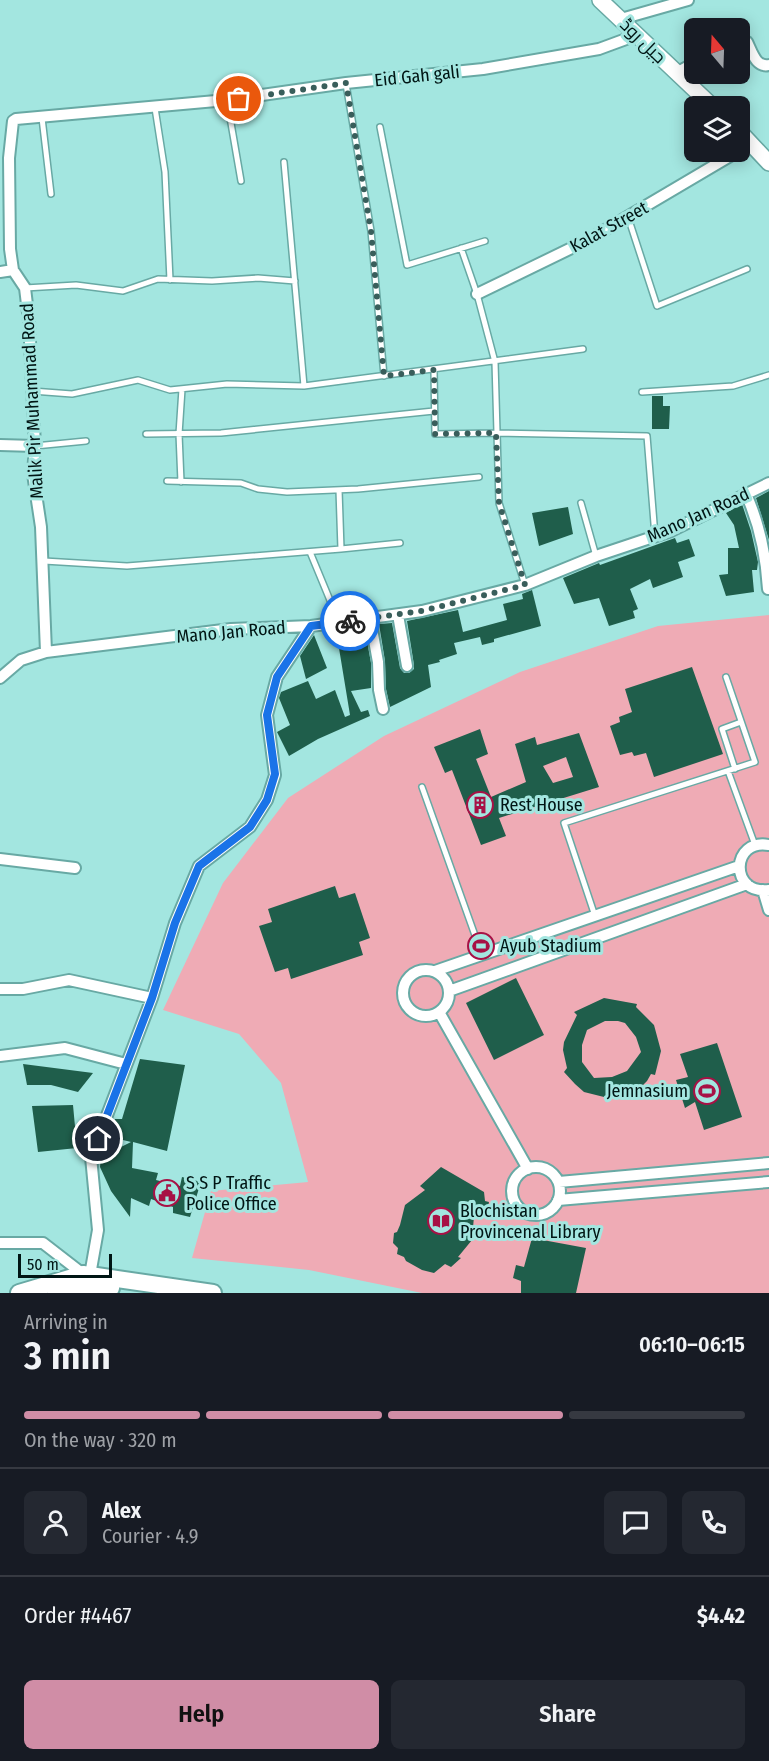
<!DOCTYPE html>
<meta charset="utf-8">
<style>
:root{--surface:#171b24;--page:#242831;--text:#f1f3f6;--muted:#9ea1a6;--line:#363941;--accent:#d08da6}
body{margin:0;font-family:"Fira Sans Condensed",Cairo,sans-serif;background:var(--page);color:var(--text);height:100vh;display:flex;flex-direction:column;font-size:22px;white-space:nowrap}
*{box-sizing:border-box;margin:0}
p{font-size:20px;color:var(--muted)}
.icon{flex:none;width:33px;height:33px;fill:none;stroke:currentColor;stroke-width:2;stroke-linecap:round;stroke-linejoin:round}
.map{position:relative;height:1293px;overflow:hidden}
.panel{display:flex;flex-direction:column;background:var(--surface);flex:1}
.panel>*{flex:none}
.needle{width:39px;rotate:341deg}
.buttons{position:absolute;left:684px;top:18px;display:grid;gap:12px}
.buttons a{display:grid;place-items:center;width:66px;height:66px;border-radius:9px;background:var(--surface);box-shadow:0 3px 15px #0003;font-size:30px}
.scale{position:absolute;left:18px;bottom:15px;width:94px;box-sizing:border-box;padding-left:6px;border:3px solid #001514;border-top:0;font-size:16px;line-height:21px;white-space:nowrap;color:#001514;-webkit-text-stroke:4px #a3e6e0;paint-order:stroke}
.pin{position:absolute;display:grid;place-items:center;width:51px;height:51px;color:#fff;margin:-26px;border:3px solid #fff;border-radius:50%;box-shadow:0 2px 6px #0007}
.courier{position:absolute;display:grid;place-items:center;width:60px;height:60px;margin:-30px;border:4px solid #1a73e8;border-radius:50%;background:#fff;color:#222;box-shadow:0 2px 8px #0007}
.summary em{font-style:normal;font-weight:600}
.summary div{display:flex;flex-direction:column-reverse}
.summary{display:flex;align-items:center;justify-content:space-between;height:102px;padding:0 24px}
h1{font-size:39px;font-weight:600;line-height:45px}
.bar{display:grid;grid-template-columns:repeat(4,1fr);gap:9px 6px;align-content:center;height:72px;padding:0 24px}
.bar i{height:8px;border-radius:4px;background:var(--line)}
.bar .current{background:var(--accent)}
.bar p{grid-column:span 4}
.line{display:flex;align-items:center;gap:15px;padding:0 24px;border-top:2px solid var(--line)}
.line div{flex:1}
.round{display:grid;place-items:center;flex:none;width:63px;height:63px;border-radius:9px;background:var(--page)}
.button{display:flex;gap:12px;margin-top:auto;padding:12px 24px}
.button a{flex:1;height:69px;border-radius:9px;background:var(--accent);color:#111;font-size:24px;font-weight:600;line-height:69px;text-align:center}
.button a+a{background:var(--page);color:var(--text)}
.map>svg:first-child{display:block}
.green{fill:#efabb5}
.building{fill:#1f5e4b;fill-rule:evenodd}
.lines{fill:none;stroke-linecap:round;stroke-linejoin:round}
.lane-casing{stroke:#68a9a4;stroke-width:8}
.street-casing{stroke:#68a9a4;stroke-width:14}
.secondary-casing{stroke:#68a9a4;stroke-width:18}
.primary-casing{stroke:#68a9a4;stroke-width:20}
.lane{stroke:#fff;stroke-width:5}
.street{stroke:#fff;stroke-width:10}
.secondary{stroke:#fff;stroke-width:15}
.primary{stroke:#fff;stroke-width:16}
.done{stroke:#395e5b;stroke-width:6;stroke-dasharray:0 10.8}
.route{stroke:#1a73e8;stroke-width:8}
.labels{text-anchor:middle;stroke-width:6;stroke-linejoin:round;paint-order:stroke}
.street-label{font-size:18px;fill:#001514;stroke:#a3e6e0}
.poi-label{font-size:18px;fill:#001514;stroke:#a3e6e0;text-anchor:start}
</style>
<div class="map">
<svg width="769" height="1293" viewBox="0 0 769 1293">
<rect width="100%" height="100%" fill="#a3e6e0"/>
<!-- green -->
<path class="green" d="M769 615V1293H422L309 1270 192 1258 211 1191 308 1182 281 1083 239 1034 163 1010 223 883 288 798 384 736 520 672 658 626Z"/>
<!-- building -->
<path class="building" d="M652 396H663V406H670L669 429H652Z
M769 491V540L756 498Z
M742 504 751 531 758 562 757 570H752L754 592 726 596 719 575 728 574V548H739L734 525 726 513Z
M568 507 573 534 539 546 532 513Z
M675 538 677 543 689 539 695 556 678 562 683 577 653 588 650 579 630 589 638 609 633 611 635 618 609 626 599 598 574 604 563 578 599 563 600 565Z
M532 590 541 626 494 639V642L482 645 480 637 454 643 457 654 439 660 440 662 428 665 431 687 390 707 386 689 385 661 379 624 392 623 400 668 404 673H409L414 669V665L407 621 458 610 463 632 507 620 503 604 523 599 522 594Z
M353 628 354 631 365 630 371 663V688L351 691 361 712 368 710 370 716 318 739 289 756 277 732 290 725 279 698 281 692 308 681 316 699 335 690 345 717 350 715 336 630Z
M314 635 327 668 306 679 300 656Z
M692 667 723 754 654 777 646 753 634 756 632 752 620 755 610 726 620 722 619 717 632 712 625 689Z
M480 729 488 754 476 759 491 797 526 782 515 744 535 737 537 745 579 733 599 787 499 818 506 836 481 845 452 770 445 773 434 747ZM566 757 573 777 553 783 543 766Z
M335 886 339 898 355 893 370 938 359 942 363 955 291 979 288 968 275 972 259 926 272 922 268 909Z
M516 978 544 1035 494 1060 466 1003Z
M604 998 637 1004 636 1007 654 1025 661 1051 655 1075 651 1074 647 1081 637 1091 619 1097 608 1098 584 1092 575 1084 564 1072 567 1068 563 1050 564 1042 577 1015 574 1012ZM605 1021H618L625 1023 636 1037 641 1052 627 1071 612 1077 594 1078 582 1062V1045L587 1030Z
M717 1043 742 1117 704 1130 695 1102 685 1108 676 1080 688 1077 680 1054Z
M140 1059 185 1065 167 1151 133 1142 132 1168 158 1173 156 1180 180 1186 182 1177 201 1182 190 1217 173 1213V1207L151 1199 149 1206 131 1198 130 1217 111 1191 100 1167 101 1157 131 1142 111 1137 115 1119H122Z
M23 1064 93 1073 78 1092 51 1085H27Z
M73 1105 77 1148 38 1152 32 1106Z
M441 1167 484 1192 485 1201 489 1202 487 1211 481 1210 479 1218 474 1216 472 1240 458 1257 461 1258 451 1267 445 1264 434 1273 422 1270 406 1261 404 1257 397 1254 398 1248 393 1243 394 1233 397 1232 400 1225 405 1205 425 1190 420 1186Z
M532 1238 586 1248 576 1293H521V1281L513 1278 516 1265 524 1267Z"/>
<g class="lines">
<defs>
<path id="lane" d="M346 84 371 231 384 376
M227 100 241 181
M155 108 165 172 170 280
M42 118 51 194
M380 127 407 265 485 241
M284 162 304 386
M628 217 657 306 747 269
M461 248 477 294 495 362 499 503 525 585
M25 288 76 285 123 291 158 279 212 281 258 278 295 281
M434 370 435 434 496 433 647 436 655 536
M32 391 72 394 138 380 170 390 227 384 304 386 583 349
M642 392 733 386 769 375
M146 434 221 433 434 411
M35 446 86 441
M167 481 241 483 258 489 287 492 358 489 479 477
M181 482 179 434 182 389
M339 490 341 549
M581 503 596 556
M310 552 339 622
M44 561 127 566 341 549 400 543
M735 769 722 729 741 722
M728 771 755 845
M422 787 482 955
M595 916 564 823 755 762 726 677"/>
<path id="street" d="M621 19 688 0
M740 40 747 42C752 52 756 68 769 65
M676 73 694 63
M0 272 13 270
M477 294 588 240 737 152
M0 445 35 446
M746 494C760 525 766 555 768 589
M398 615 407 666
M370 618 378 662 379 690 383 709
M46 652 41 527 33 474 35 446 29 321 25 288 13 270 10 249 9 158 13 121 16 119 227 100 346 83 483 69 599 49 637 35
M0 678 21 660 46 652 231 629 311 626 422 611 525 585 596 556 671 531 769 483
M769 845C731 838 729 895 769 890
M0 859 75 868
M763 890 769 910
M403 993a23 23 0 1 1 46 0a23 23 0 1 1-46 0Z
M435 971 739 866
M0 989H23L69 980 152 998
M449 991 747 884
M439 1012 528 1169
M0 1056 65 1048 126 1064
M512 1191a24 24 0 1 1 48 0a24 24 0 1 1-48 0Z
M559 1182 769 1163
M558 1200 769 1182
M0 1243H43L83 1274
M90 1275 98 1230 91 1157 152 998 175 923 199 866 250 827 267 800 275 775 267 715 277 677 311 626"/>
<path id="secondary" d="M600 0 712 106
M740 132 769 163"/>
<path id="primary" d="M19 1293 83 1274 213 1293
M56 1293C74 1287 93 1285 111 1288"/>
</defs>
<!-- lane casing -->
<use href="#lane" class="lane-casing"/>
<!-- street casing -->
<use href="#street" class="street-casing"/>
<!-- secondary casing -->
<use href="#secondary" class="secondary-casing"/>
<!-- primary casing -->
<use href="#primary" class="primary-casing"/>
<!-- lane -->
<use href="#lane" class="lane"/>
<!-- street -->
<use href="#street" class="street"/>
<!-- secondary -->
<use href="#secondary" class="secondary"/>
<!-- primary -->
<use href="#primary" class="primary"/>
</g>
<g class="lines">
<!-- done -->
<path class="done" d="M239 99 346 83 371 231 384 376 434 370 435 434 496 433 499 503 525 585 422 611 350 621"/>
<!-- route -->
<path class="route" d="M98 1139 152 998 175 923 199 866 250 827 267 800 275 774 267 715 277 677 311 626 350 621"/>
</g>
<!-- icons -->
<defs>
<symbol id="building-ring" viewBox="-11 -11 22 22"><circle r="9.5" fill="#a3e6e0" stroke="#a71145" stroke-width="1.5"/><path d="M-4-6H4V6H1V3H-1V6H-4ZM-2.5-4.3h1.7v1.8h-1.7ZM.8-4.3h1.7v1.8H.8ZM-2.5-1h1.7V.8h-1.7ZM.8-1h1.7V.8H.8Z" fill="#a71145"/></symbol>
<symbol id="stadium-ring" viewBox="-11 -11 22 22"><circle r="9.5" fill="#a3e6e0" stroke="#a71145" stroke-width="1.5"/><path d="M0-5a6.5 5 0 1 0 0 10a6.5 5 0 1 0 0-10ZM-3.5-1.8h7v3.6h-7Z" fill="#a71145"/></symbol>
<symbol id="civic-ring" viewBox="-11 -11 22 22"><circle r="9.5" fill="#a3e6e0" stroke="#a71145" stroke-width="1.5"/><path d="M-.6-6.5H3V-4.5H.6V-3L4-1V1h2V6H-6V1h2V-1L-.6-3ZM-1.2 2.5V6h2.4V2.5Z" fill="#a71145"/></symbol>
<symbol id="library-ring" viewBox="-11 -11 22 22"><circle r="9.5" fill="#a3e6e0" stroke="#a71145" stroke-width="1.5"/><path d="M-6-4Q-3-5.5-.7-3.5V5Q-3 3-6 4ZM6-4Q3-5.5 .7-3.5V5Q3 3 6 4Z" fill="#a71145"/></symbol>
</defs>
<g fill-rule="evenodd">
<use href="#building-ring" x="465" y="790" width="30" height="30"/>
<use href="#stadium-ring" x="466" y="931" width="30" height="30"/>
<use href="#stadium-ring" x="692" y="1076" width="30" height="30"/>
<use href="#civic-ring" x="152" y="1178" width="30" height="30"/>
<use href="#library-ring" x="426" y="1206" width="30" height="30"/>
</g>
<g class="labels">
<!-- street labels -->
<g class="street-label">
<text transform="translate(643 41) rotate(44)" y="6">جیل روڈ</text>
<text transform="translate(417 76) rotate(-6)" y="6">Eid Gah gali</text>
<text transform="translate(609 227) rotate(-29)" y="6">Kalat Street</text>
<text transform="translate(32 401) rotate(-93)" y="6">Malik Pir Muhammad Road</text>
<text transform="translate(698 515) rotate(-24)" y="6">Mano Jan Road</text>
<text transform="translate(231 632) rotate(-5)" y="6">Mano Jan Road</text>
</g>
<!-- poi labels -->
<g class="poi-label">
<text x="500" y="811">Rest House</text>
<text x="500" y="952">Ayub Stadium</text>
<text x="688" y="1097" text-anchor="end">Jemnasium</text>
<text x="186" y="1189">S S P Traffic<tspan x="186" dy="21">Police Office</tspan></text>
<text x="460" y="1217">Blochistan<tspan x="460" dy="21">Provincenal Library</tspan></text>
</g>
</g>
</svg>
<div class="buttons">
<a><svg class="needle" viewBox="-14 -14 28 28"><path d="M0-13l5 13h-10z" fill="#e53935"/><path d="M0 13l5-13h-10z" fill="#9ea1a6"/></svg></a>
<a><svg class="icon" aria-label="layers" viewBox="0 0 24 24"><path d="M12 4l9 5-9 5-9-5zM3 14l9 5 9-5"/></svg></a>
</div>
<div class="scale">50 m</div>
<div class="pin" style="left:239px;top:99px;background:#ea580c"><svg class="icon" aria-label="bag" viewBox="0 0 24 24"><path d="M5 8h14l-1 12H6zM9 8a3 3 0 0 1 6 0"/></svg></div>
<div class="pin" style="left:98px;top:1139px;background:#1f2937"><svg class="icon" aria-label="home" viewBox="0 0 24 24"><path d="M3 11l9-7 9 7M6 9v11h12V9"/></svg></div>
<div class="courier" style="left:350px;top:621px"><svg class="icon" aria-label="bike" viewBox="0 0 24 24"><circle cx="6" cy="16" r="4"/><circle cx="18" cy="16" r="4"/><path d="M6 16l4-8h5l3 8M10 8l3 8H6M13 5h3"/></svg></div>
</div>
<section class="panel">
<div class="summary"><div><h1>3 min</h1><p>Arriving in</p></div><em>06:10–06:15</em></div>
<div class="bar"><i class="current"></i><i class="current"></i><i class="current"></i><i></i><p>On the way · 320 m</p></div>
<div class="line" style="height:108px"><a class="round"><svg class="icon" aria-label="person" viewBox="0 0 24 24"><circle cx="12" cy="8" r="4"/><path d="M4 21q1-7 8-7t8 7"/></svg></a><div><b>Alex</b><p>Courier · 4.9</p></div><a class="round"><svg class="icon" aria-label="chat" viewBox="0 0 24 24"><path d="M4 5h16v11H9l-5 4z"/></svg></a><a class="round"><svg class="icon" aria-label="phone" viewBox="0 0 24 24"><path d="M5 4h4l2 5-3 2q2 4 5 5l2-3 5 2v4C11 20 4 13 5 4z"/></svg></a></div>
<div class="line" style="height:78px"><div>Order #4467</div><b>$4.42</b></div>
<div class="button"><a>Help</a><a>Share</a></div>
</section>
